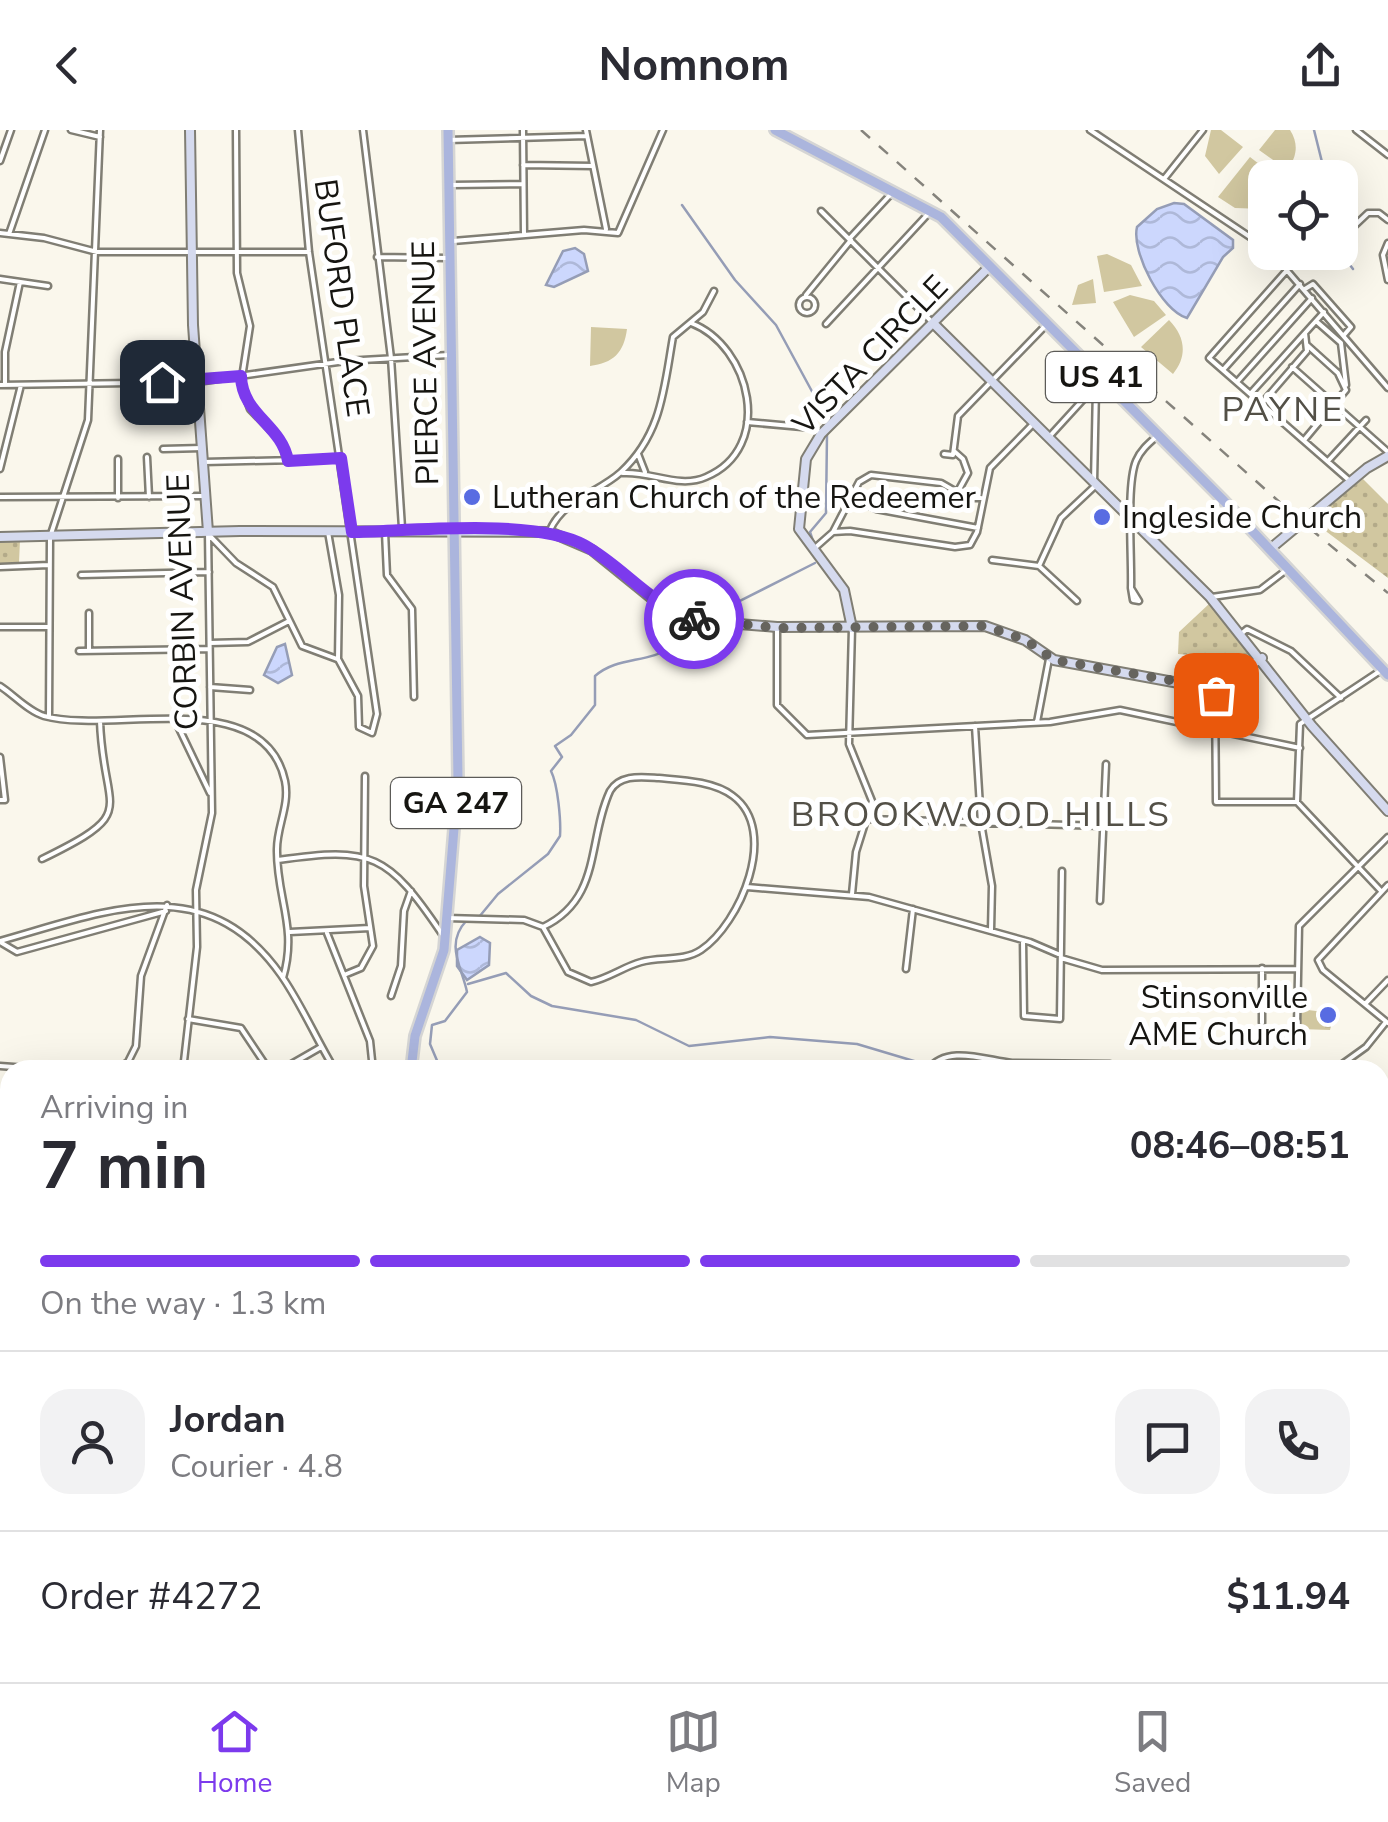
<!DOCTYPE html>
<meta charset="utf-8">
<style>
:root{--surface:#fff;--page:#f2f2f3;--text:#2b2b33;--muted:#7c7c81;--line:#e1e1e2;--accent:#7c3aed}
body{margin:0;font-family:"Nunito Sans",sans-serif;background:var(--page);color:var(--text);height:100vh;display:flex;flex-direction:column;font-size:38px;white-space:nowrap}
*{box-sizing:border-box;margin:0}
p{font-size:32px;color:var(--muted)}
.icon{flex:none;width:55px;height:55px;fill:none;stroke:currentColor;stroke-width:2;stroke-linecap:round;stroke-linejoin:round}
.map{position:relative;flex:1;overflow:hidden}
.drawer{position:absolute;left:0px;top:930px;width:1390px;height:622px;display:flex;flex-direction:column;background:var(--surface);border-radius:30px 30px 0 0;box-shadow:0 10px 40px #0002}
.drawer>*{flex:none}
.buttons{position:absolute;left:1248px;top:30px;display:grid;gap:20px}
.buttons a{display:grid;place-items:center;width:110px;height:110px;border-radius:20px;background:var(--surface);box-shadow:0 10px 40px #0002;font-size:50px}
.pin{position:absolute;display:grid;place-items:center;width:85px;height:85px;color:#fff;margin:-42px;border-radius:20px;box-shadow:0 5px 15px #0006}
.courier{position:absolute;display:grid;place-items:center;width:100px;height:100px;margin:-50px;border:8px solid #7c3aed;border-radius:50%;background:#fff;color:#222;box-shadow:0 2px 12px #0007}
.headline em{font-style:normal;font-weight:700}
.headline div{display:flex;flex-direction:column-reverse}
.headline{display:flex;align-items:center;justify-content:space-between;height:170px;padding:0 40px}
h1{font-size:65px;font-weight:700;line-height:75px}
.bar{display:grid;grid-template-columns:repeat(4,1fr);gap:15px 10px;align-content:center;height:120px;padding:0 40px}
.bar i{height:12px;border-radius:8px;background:var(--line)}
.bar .current{background:var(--accent)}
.bar p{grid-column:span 4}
.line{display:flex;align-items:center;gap:25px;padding:0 40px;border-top:2px solid var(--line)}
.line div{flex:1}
.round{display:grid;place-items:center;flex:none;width:105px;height:105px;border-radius:30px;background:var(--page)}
header{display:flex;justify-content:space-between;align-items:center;height:130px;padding:0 40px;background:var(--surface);font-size:45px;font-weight:700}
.tab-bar{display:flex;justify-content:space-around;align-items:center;height:140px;border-top:2px solid var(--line);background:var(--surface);font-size:28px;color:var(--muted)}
.tab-bar a{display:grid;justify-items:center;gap:5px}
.tab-bar .current{color:var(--accent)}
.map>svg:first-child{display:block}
.built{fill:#f1ecda}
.grass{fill:url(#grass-dots)}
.forest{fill:url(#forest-firs)}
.cemetery{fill:url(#cemetery-stones)}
.pitch{fill:#d1c7a0}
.water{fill:url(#water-waves);stroke:#959db6;stroke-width:2.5}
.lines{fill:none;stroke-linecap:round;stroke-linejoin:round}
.stream{stroke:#959db6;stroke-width:2.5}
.street-casing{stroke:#807e74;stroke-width:9}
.secondary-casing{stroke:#807e74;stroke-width:12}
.primary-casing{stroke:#d5d5d4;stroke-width:14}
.highway-casing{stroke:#d5d5d4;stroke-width:16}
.street{stroke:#fff;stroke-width:4}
.secondary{stroke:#d5daee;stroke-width:8}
.primary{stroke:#abb5dd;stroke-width:9}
.highway{stroke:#7384c7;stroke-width:11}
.rail{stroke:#85837c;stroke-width:2.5;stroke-dasharray:12 12;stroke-linecap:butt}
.done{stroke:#66645e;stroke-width:10;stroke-dasharray:0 18}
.route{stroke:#7c3aed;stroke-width:12}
.poi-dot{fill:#586ce2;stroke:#fff;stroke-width:4}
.labels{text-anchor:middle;stroke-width:10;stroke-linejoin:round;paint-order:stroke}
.shield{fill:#fff;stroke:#5c5b58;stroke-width:2.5}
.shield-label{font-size:30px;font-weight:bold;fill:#161511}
.street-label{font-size:32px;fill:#161511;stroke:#fff}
.poi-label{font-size:32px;fill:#161511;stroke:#fff;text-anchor:start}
.neighbourhood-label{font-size:35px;letter-spacing:2.5px;fill:#535047;stroke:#fff}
</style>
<header><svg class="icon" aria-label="back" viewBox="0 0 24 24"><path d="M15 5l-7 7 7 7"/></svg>Nomnom<svg class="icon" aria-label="share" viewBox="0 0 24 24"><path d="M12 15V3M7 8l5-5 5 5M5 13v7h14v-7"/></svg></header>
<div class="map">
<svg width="1388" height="1552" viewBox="0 0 1388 1552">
<defs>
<pattern id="grass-dots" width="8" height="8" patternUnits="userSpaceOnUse" patternTransform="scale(2.5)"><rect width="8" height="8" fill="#d1c7a0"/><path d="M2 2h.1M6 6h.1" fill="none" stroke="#b3aa89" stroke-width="1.8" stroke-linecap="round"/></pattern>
<pattern id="forest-firs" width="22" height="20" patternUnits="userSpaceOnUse" patternTransform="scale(2.5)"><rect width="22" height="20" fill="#cac099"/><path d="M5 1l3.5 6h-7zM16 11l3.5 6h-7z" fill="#ada483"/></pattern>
<pattern id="cemetery-stones" width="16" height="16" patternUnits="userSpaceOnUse" patternTransform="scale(2.5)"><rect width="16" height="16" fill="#d1c7a0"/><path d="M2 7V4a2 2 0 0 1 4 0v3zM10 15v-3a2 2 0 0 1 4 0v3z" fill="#b3aa89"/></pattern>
<pattern id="water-waves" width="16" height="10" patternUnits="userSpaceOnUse" patternTransform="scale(2.5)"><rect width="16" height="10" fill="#ccd7fd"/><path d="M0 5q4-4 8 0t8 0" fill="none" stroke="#aeb8d8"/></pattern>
</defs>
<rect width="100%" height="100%" fill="#faf7ec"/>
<!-- built -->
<path class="built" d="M604 1542 687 1543 693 1552H579Z
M486 1543H559L574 1552H493Z"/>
<!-- grass -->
<path class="grass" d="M1363 349 1388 374V448L1311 390Z
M0 410H20L19 433 0 434Z
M1210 473 1256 526 1215 555 1190 552V525L1178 524 1179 502Z
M10 1444V1542H206L208 1552H0V1457Z"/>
<!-- forest -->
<path class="forest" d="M0 1173 10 1185V1351L0 1377Z"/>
<!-- cemetery -->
<path class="cemetery" d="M1300 879 1324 882V888L1332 892 1330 900 1299 899Z"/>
<!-- pitch -->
<path class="pitch" d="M1211 0H1221L1243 17 1219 44 1205 26Z
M1275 0H1290C1299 14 1297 27 1287 40L1259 20Z
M1250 27 1276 47 1265 48 1264 79 1235 78 1218 67Z
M1107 124 1131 135 1142 156 1104 162 1097 126Z
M1093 149 1096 173 1072 175 1078 155Z
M1130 165 1154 171 1166 185 1134 207 1113 172Z
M1169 190C1185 206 1188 226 1173 244L1141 217Z
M591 197 627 199C624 223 613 233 590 236Z"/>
<!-- water -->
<path class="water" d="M1174 73 1184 74 1233 110V118L1223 127 1187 188C1162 181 1131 122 1137 97L1157 79Z
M575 118 584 124 588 141 554 157 546 155 563 121Z
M691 491 701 496 686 516H673L668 510Z
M285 514 292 545 278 553 264 545 277 517Z
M480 807 490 813 489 835 467 850 457 836V820Z
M0 1123 10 1135V1185L0 1173Z
M10 1351V1444L0 1457V1377Z"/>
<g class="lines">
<!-- stream -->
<path class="stream" d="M1314 0 1326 48
M682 75 735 150 776 195 821 278 825 294
M1340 122 1353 139
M813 411 810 402 826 383 827 304
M702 490 815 433
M479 787 498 764 548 724 560 706C561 691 558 655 551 641L562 627 555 616 571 605 595 575V546C618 526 646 534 675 516
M468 854 506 843 531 866 552 876 636 890 689 916 770 907 857 914 944 940
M441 940 430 914 432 895 445 891 467 862C462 837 444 814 467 790
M1380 1024H1388
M1380 1314 1385 1408 1380 1444
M406 1542 412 1552
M1355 1552 1361 1542"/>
<defs>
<path id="street" d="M71 0 100 7
M236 0 237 143 250 196 241 254 250 279 281 311 287 331
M298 0 309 122 377 584 372 603 359 597 358 566 338 529 339 465 328 402
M363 0 391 228 402 398
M523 0 524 105
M586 0 606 99
M1090 0 1265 117
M1356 0 1388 25
M448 10 587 6
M0 31 11 0
M523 35 593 36
M1164 49 1203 0
M452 55 523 54
M821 81 931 191
M1350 100 1368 83H1379L1388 90
M0 103 44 108 97 122H309
M9 104 45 0
M850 108 891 64
M453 111 584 100 618 103 663 0
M1388 113 1383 125 1388 150
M1271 122 1388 258
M377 127 447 128
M1288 139 1209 228 1351 352
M0 149 48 156
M1305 159 1313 154 1351 197 1344 205
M806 165 851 110
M799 175a8 8 0 1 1 16 0a8 8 0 1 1-16 0Z
M1316 191 1341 213 1346 255
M826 194 928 84
M1292 237 1388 322
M1223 240 1300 154
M1237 252 1312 168
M0 255 197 252 345 231 449 225
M5 255V222L20 152
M1251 263 1305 203
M1263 272 1307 221 1305 203 1324 182
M747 292 813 298 820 303
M1049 307 1102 249
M1305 309 1346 260 1338 243 1307 215
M163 319 202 318
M954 321 963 329 968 343 957 363
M638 324 645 342
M944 324 953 325 958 286 1047 194
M147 327 149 367
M118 329V368
M1328 331 1366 290
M204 332 339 329
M0 339 21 255
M623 343C651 341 679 359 706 347 775 318 751 216 691 193
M1094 352 1096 258
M0 367 205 366
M853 368 876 379 978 398
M550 400C564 369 598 363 621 342 662 304 664 258 673 207L703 182 714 161
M385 402 387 445 412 479 414 567
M833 402 859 352 871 345 941 353 967 368H981
M210 406 236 433 273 457 302 516 337 529
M816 417 833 402 850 401 955 417 970 415 977 402 990 338 1034 293
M992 430 1039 436 1077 471
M1039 436 1061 388 1095 356
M0 437 49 435
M81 445 209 442
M1131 458 1139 471 1133 470 1131 458C1132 428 1126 355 1136 331 1140 321 1148 314 1156 307
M1212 467 1260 460 1285 441
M0 497H49
M777 497V575L807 605 1050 592 1120 580 1300 618
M1241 504 1247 499 1291 521 1341 568
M210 513 248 512 289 491
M79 521 209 519
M89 521V483
M0 556C14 565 28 581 44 586 111 605 264 553 285 651 290 675 277 696 277 719 276 767 298 797 283 848
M210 557 250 560
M1215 558 1216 672H1297L1381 761
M49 587 50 407 88 290 100 0
M175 590 210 663
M1037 592 1049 529
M975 596 981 693 992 756 991 800
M0 627 5 670H0
M1297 672 1300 594 1380 541
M868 689 1104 696
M42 729C142 680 103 685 100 591
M278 730C372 716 388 724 442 804
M1388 755 1318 830 1323 840 1388 893
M747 757 869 767 1030 812 1058 824
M852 764 856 722 872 671 849 614 852 498
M1100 771 1106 634
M447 788 524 790 543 797C602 769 587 711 610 661 620 644 641 647 659 648 681 650 714 651 733 666 780 701 740 794 701 820 683 832 660 826 641 832 623 837 609 848 591 852L568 842 543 797
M290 802 370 798
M327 803 370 911 373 940
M1023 810 1024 886 1060 889 1062 741
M0 811C104 782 205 737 281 845 302 875 316 909 335 940
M0 812 17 822 166 781
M1061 828 1102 840 1298 839
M906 839 913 779
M344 845 361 838 373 816 364 756 365 646
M391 866 401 836 404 781 411 761
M1365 874 1388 850
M188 889 241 898 269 940
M1262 893V838
M1297 896 1299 796 1388 707
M0 936 55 940
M115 940 128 932 136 916 141 846 167 775
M183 940 197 817 196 760 212 683 208 402
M281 940 321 917
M542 940H692
M928 940C946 914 985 930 1012 933
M1012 940V933L1110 934 1114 940
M1334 940 1366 917 1386 892
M1380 993 1388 972
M257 1542 259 1552
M328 1542 330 1552
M661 1542 673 1544
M949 1542V1552
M1024 1542V1552
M1096 1542 1097 1552
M1183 1542 1184 1552
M481 1546 519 1542
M124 1552 133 1545 142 1552
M645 1552 660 1542
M760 1552 764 1542"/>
<path id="secondary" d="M190 0 193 195 208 402
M934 194 1210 467 1312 596 1388 681
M0 407 240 401 550 402 592 420 655 471 702 491 777 497 985 496 1025 510 1054 530 1206 558H1215L1262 528
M1270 419 1367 338 1388 326
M852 498 844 460 799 399 806 329 821 304 990 136"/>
<path id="primary" d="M775 0 941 87 1224 371 1388 545
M411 940 415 906 444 820 458 650 448 0
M0 1035 10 1046
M474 1542 481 1552"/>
<path id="highway" d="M0 1049 10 1059
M0 1065 10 1075
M426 1542 433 1552
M444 1542 451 1552"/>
</defs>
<!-- street casing -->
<use href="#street" class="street-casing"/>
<!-- secondary casing -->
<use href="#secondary" class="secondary-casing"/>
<!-- primary casing -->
<use href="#primary" class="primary-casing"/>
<!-- highway casing -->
<use href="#highway" class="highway-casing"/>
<!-- street -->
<use href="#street" class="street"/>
<!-- secondary -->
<use href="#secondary" class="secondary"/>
<!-- primary -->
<use href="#primary" class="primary"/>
<!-- highway -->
<use href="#highway" class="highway"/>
<!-- rail -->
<path class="rail" d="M861 0 1302 392 1388 463
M0 1087 10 1099
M210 1542 213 1552"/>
</g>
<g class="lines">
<!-- done -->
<path class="done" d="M694 489 777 498 985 496 1026 510 1054 530 1215 558 1216 565"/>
<!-- route -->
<path class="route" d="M162 252 241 246C242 285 282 295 288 331L341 328 352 402C412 401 534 388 584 415 624 437 649 474 694 489"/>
</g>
<!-- markers -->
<g class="poi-dot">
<circle cx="472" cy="367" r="10"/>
<circle cx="1102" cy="387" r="10"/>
<circle cx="1328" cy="885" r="10"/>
</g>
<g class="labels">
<!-- shield labels -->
<g class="shield">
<rect x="1046" y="222" width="110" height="50" rx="8"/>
<rect x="391" y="648" width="130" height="50" rx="8"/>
</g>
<g class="shield-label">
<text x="1101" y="257">US 41</text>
<text x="456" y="683">GA 247</text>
</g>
<!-- street labels -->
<g class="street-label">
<text transform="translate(342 168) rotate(82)" y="11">BUFORD PLACE</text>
<text transform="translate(870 225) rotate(-46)" y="11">VISTA CIRCLE</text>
<text transform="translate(425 233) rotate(-91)" y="11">PIERCE AVENUE</text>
<text transform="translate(182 472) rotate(-92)" y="11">CORBIN AVENUE</text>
</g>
<!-- poi labels -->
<g class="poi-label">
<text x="492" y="378">Lutheran Church of the Redeemer</text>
<text x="1122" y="398">Ingleside Church</text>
<text x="1308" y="878" text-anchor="end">Stinsonville<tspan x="1308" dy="37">AME Church</tspan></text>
</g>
<!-- neighbourhood labels -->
<g class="neighbourhood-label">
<text x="1283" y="291">PAYNE</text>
<text x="981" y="696">BROOKWOOD HILLS</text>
</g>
</g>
</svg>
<div class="buttons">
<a><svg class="icon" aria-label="locate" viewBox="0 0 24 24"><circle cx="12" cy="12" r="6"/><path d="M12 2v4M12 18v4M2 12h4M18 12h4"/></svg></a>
</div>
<div class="pin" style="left:1216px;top:565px;background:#ea580c"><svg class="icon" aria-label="bag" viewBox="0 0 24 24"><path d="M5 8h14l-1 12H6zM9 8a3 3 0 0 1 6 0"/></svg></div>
<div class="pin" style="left:162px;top:252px;background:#1f2937"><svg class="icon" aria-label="home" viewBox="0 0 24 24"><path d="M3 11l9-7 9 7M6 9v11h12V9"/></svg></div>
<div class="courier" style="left:694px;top:489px"><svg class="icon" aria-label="bike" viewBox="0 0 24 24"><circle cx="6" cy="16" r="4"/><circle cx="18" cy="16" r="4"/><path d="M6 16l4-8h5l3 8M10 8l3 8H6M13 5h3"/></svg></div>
<section class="drawer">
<div class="headline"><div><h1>7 min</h1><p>Arriving in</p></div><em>08:46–08:51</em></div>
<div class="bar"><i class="current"></i><i class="current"></i><i class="current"></i><i></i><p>On the way · 1.3 km</p></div>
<div class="line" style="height:180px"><a class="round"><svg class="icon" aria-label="person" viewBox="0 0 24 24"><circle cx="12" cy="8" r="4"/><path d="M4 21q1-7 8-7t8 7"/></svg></a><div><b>Jordan</b><p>Courier · 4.8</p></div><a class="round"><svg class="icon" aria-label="chat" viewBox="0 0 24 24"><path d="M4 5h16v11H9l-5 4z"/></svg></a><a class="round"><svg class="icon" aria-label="phone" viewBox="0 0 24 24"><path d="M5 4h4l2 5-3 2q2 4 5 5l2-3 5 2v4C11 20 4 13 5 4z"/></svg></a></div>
<div class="line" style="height:130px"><div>Order #4272</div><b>$11.94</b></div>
</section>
</div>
<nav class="tab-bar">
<a class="current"><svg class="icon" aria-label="home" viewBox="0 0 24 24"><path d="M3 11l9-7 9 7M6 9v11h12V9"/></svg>Home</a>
<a><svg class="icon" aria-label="map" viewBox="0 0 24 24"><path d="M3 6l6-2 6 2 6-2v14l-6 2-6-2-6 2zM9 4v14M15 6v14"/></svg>Map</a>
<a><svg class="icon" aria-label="saved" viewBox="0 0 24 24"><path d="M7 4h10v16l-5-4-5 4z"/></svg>Saved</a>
</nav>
